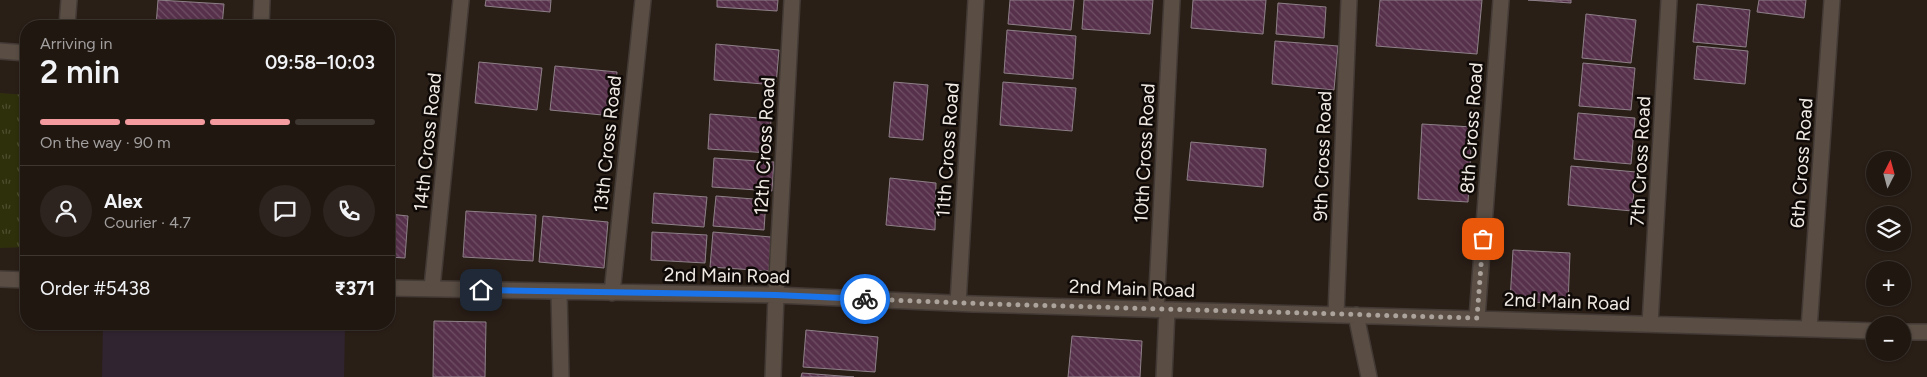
<!DOCTYPE html>
<meta charset="utf-8">
<style>
:root{--surface:#201711;--page:#2d241f;--text:#f1f3f6;--muted:#a29f9f;--line:#3d3631;--accent:#f49b9f}
body{margin:0;font-family:Figtree,sans-serif;background:var(--page);color:var(--text);height:100vh;display:flex;flex-direction:column;font-size:19px;white-space:nowrap}
*{box-sizing:border-box;margin:0}
p{font-size:16px;color:var(--muted)}
.icon{flex:none;width:28px;height:28px;fill:none;stroke:currentColor;stroke-width:2;stroke-linecap:round;stroke-linejoin:round}
.map{position:relative;flex:1;overflow:hidden}
.panel{position:absolute;left:20px;top:20px;width:375px;height:310px;display:flex;flex-direction:column;background:var(--surface);border-radius:20px;box-shadow:0 1px 4px #0004,0 0 0 1px var(--line)}
.panel>*{flex:none}
.needle{width:32px;rotate:6deg}
.controls{position:absolute;left:1866px;top:151px;display:grid;gap:10px}
.controls a{display:grid;place-items:center;width:45px;height:45px;border-radius:50%;background:var(--surface);box-shadow:0 1px 4px #0004,0 0 0 1px var(--line);font-size:25px}
.pin{position:absolute;display:grid;place-items:center;width:42px;height:42px;color:#fff;margin:-21px;border-radius:10px;box-shadow:0 2px 8px #0006}
.courier{position:absolute;display:grid;place-items:center;width:50px;height:50px;margin:-25px;border:4px solid #1a73e8;border-radius:50%;background:#fff;color:#222;box-shadow:0 1px 6px #0007}
.overview em{font-style:normal;font-weight:600}
.overview div{display:flex;flex-direction:column-reverse}
.overview{display:flex;align-items:center;justify-content:space-between;height:85px;padding:0 20px}
h1{font-size:32px;font-weight:600;line-height:38px}
.bar{display:grid;grid-template-columns:repeat(4,1fr);gap:8px 5px;align-content:center;height:60px;padding:0 20px}
.bar i{height:6px;border-radius:4px;background:var(--line)}
.bar .current{background:var(--accent)}
.bar p{grid-column:span 4}
.line{display:flex;align-items:center;gap:12px;padding:0 20px;border-top:1px solid var(--line)}
.line div{flex:1}
.round{display:grid;place-items:center;flex:none;width:52px;height:52px;border-radius:26px;background:var(--page)}
.map>svg:first-child{display:block}
.commercial{fill:#312431}
.park{fill:url(#park-tufts)}
.building{fill:url(#building-back-hatch);stroke:#8e8088}
.lines{fill:none;stroke-linecap:round;stroke-linejoin:round}
.minor-casing{stroke:#433a35;stroke-width:18}
.minor{stroke:#594d44;stroke-width:15}
.done{stroke:#aba39c;stroke-width:5;stroke-dasharray:0 9}
.route{stroke:#1a73e8;stroke-width:6}
.labels{text-anchor:middle;stroke-width:5;stroke-linejoin:round;paint-order:stroke}
.street-label{font-size:19px;fill:#f1eae4;stroke:#0f0a07}
</style>
<div class="map">
<svg width="1927" height="377" viewBox="0 0 1927 377">
<defs>
<pattern id="park-tufts" width="24" height="20" patternUnits="userSpaceOnUse" patternTransform="scale(1.25)"><rect width="24" height="20" fill="#2e300b"/><path d="M3 7l-1-3M5 7V3M7 7l1-3M15 17l-1-3M17 17v-4M19 17l1-3" fill="none" stroke="#4d4e2e"/></pattern>
<pattern id="building-back-hatch" width="6" height="6" patternUnits="userSpaceOnUse" patternTransform="scale(1.25)"><rect width="6" height="6" fill="#57314b"/><path d="M-1 5l2 2M0 0l6 6M5-1l2 2" fill="none" stroke="#704f65"/></pattern>
</defs>
<rect width="100%" height="100%" fill="#2a1f17"/>
<!-- commercial -->
<path class="commercial" d="M103 324H345L344 377H102Z"/>
<!-- park -->
<path class="park" d="M0 93 26 95V247L0 248Z"/>
<!-- building -->
<path class="building" d="M158 0 224 4 222 26H156Z
M486 0H551L550 12 485 6Z
M717 0H778L777 11 717 7Z
M1010 0H1074L1071 30 1008 24Z
M1084 0H1153L1150 34 1082 29Z
M1193 0H1266L1263 34 1191 28Z
M1380 0H1482L1477 54 1376 46Z
M1528 0H1571V3Z
M1759 0H1806L1804 18 1757 12Z
M1278 3 1326 7 1324 38 1276 34Z
M1697 4 1750 10 1746 47 1693 42Z
M1586 14 1636 20 1631 63 1582 58Z
M1007 30 1076 36 1073 79 1004 73Z
M1275 41 1338 46 1334 90 1272 84Z
M716 44 779 50 776 85 714 80Z
M1697 46 1748 51 1745 84 1694 79Z
M479 62 542 68 537 110 475 103Z
M1583 63 1635 68 1631 110 1579 106Z
M555 66 617 72 613 116 550 110Z
M894 82 928 85 923 140 889 137Z
M1003 82 1076 88 1072 131 1000 125Z
M1578 113 1635 118 1631 164 1574 159Z
M710 114 771 119 769 153 708 149Z
M1422 124 1472 127 1468 202 1418 199Z
M1191 142 1266 149 1263 187 1187 180Z
M714 158 774 162 772 191 712 187Z
M1571 166 1636 172 1632 211 1568 205Z
M890 178 936 183 935 230 886 225Z
M654 193 707 197 704 227 652 223Z
M716 196 766 200 764 230 713 226Z
M466 211 536 215 533 261 463 257Z
M389 214 408 216 405 258 389 257Z
M543 216 608 222 604 268 539 262Z
M652 232 707 235 705 263 651 260Z
M713 232 771 237 769 271 710 267Z
M1513 250 1570 253 1568 304 1510 301Z
M434 321 486 322 485 377H433Z
M806 330 878 337 875 372 803 367Z
M1072 336 1142 341 1140 377H1068Z
M802 373 854 377H801Z"/>
<g class="lines">
<defs>
<path id="minor" d="M67 26 69 0
M261 26 262 0
M0 51 26 53
M0 279 26 280
M389 288 776 295 973 304 1875 331
M432 288 461 0
M559 292 561 377
M612 293 643 0
M958 303 976 0
M1156 309 1172 0
M1336 314 1349 0
M1356 315 1369 377
M1477 318 1501 0
M1650 324 1669 0
M1809 329 1832 0
M1902 332H1927
M773 377 776 295 792 0
M1164 377 1167 310"/>
</defs>
<!-- minor casing -->
<use href="#minor" class="minor-casing"/>
<!-- minor -->
<use href="#minor" class="minor"/>
</g>
<g class="lines">
<!-- done -->
<path class="done" d="M865 299 991 304 1477 318 1483 239"/>
<!-- route -->
<path class="route" d="M481 290 776 295 865 299"/>
</g>
<g class="labels">
<!-- street labels -->
<g class="street-label">
<text transform="translate(1471 128) rotate(-86)" y="7">8th Cross Road</text>
<text transform="translate(427 142) rotate(-84)" y="7">14th Cross Road</text>
<text transform="translate(607 144) rotate(-84)" y="7">13th Cross Road</text>
<text transform="translate(764 146) rotate(-87)" y="7">12th Cross Road</text>
<text transform="translate(947 150) rotate(-86)" y="7">11th Cross Road</text>
<text transform="translate(1144 153) rotate(-87)" y="7">10th Cross Road</text>
<text transform="translate(1322 156) rotate(-88)" y="7">9th Cross Road</text>
<text transform="translate(1640 161) rotate(-87)" y="7">7th Cross Road</text>
<text transform="translate(1801 163) rotate(-86)" y="7">6th Cross Road</text>
<text transform="translate(727 275) rotate(1)" y="7">2nd Main Road</text>
<text transform="translate(1132 288) rotate(2)" y="7">2nd Main Road</text>
<text transform="translate(1567 301) rotate(2)" y="7">2nd Main Road</text>
</g>
</g>
</svg>
<div class="controls">
<a><svg class="needle" viewBox="-14 -14 28 28"><path d="M0-13l5 13h-10z" fill="#e53935"/><path d="M0 13l5-13h-10z" fill="#a29f9f"/></svg></a>
<a><svg class="icon" aria-label="layers" viewBox="0 0 24 24"><path d="M12 4l9 5-9 5-9-5zM3 14l9 5 9-5"/></svg></a>
<a>+</a>
<a>−</a>
</div>
<div class="pin" style="left:1483px;top:239px;background:#ea580c"><svg class="icon" aria-label="bag" viewBox="0 0 24 24"><path d="M5 8h14l-1 12H6zM9 8a3 3 0 0 1 6 0"/></svg></div>
<div class="pin" style="left:481px;top:290px;background:#1f2937"><svg class="icon" aria-label="home" viewBox="0 0 24 24"><path d="M3 11l9-7 9 7M6 9v11h12V9"/></svg></div>
<div class="courier" style="left:865px;top:299px"><svg class="icon" aria-label="bike" viewBox="0 0 24 24"><circle cx="6" cy="16" r="4"/><circle cx="18" cy="16" r="4"/><path d="M6 16l4-8h5l3 8M10 8l3 8H6M13 5h3"/></svg></div>
<section class="panel">
<div class="overview"><div><h1>2 min</h1><p>Arriving in</p></div><em>09:58–10:03</em></div>
<div class="bar"><i class="current"></i><i class="current"></i><i class="current"></i><i></i><p>On the way · 90 m</p></div>
<div class="line" style="height:90px"><a class="round"><svg class="icon" aria-label="person" viewBox="0 0 24 24"><circle cx="12" cy="8" r="4"/><path d="M4 21q1-7 8-7t8 7"/></svg></a><div><b>Alex</b><p>Courier · 4.7</p></div><a class="round"><svg class="icon" aria-label="chat" viewBox="0 0 24 24"><path d="M4 5h16v11H9l-5 4z"/></svg></a><a class="round"><svg class="icon" aria-label="phone" viewBox="0 0 24 24"><path d="M5 4h4l2 5-3 2q2 4 5 5l2-3 5 2v4C11 20 4 13 5 4z"/></svg></a></div>
<div class="line" style="height:65px"><div>Order #5438</div><b>₹371</b></div>
</section>
</div>
